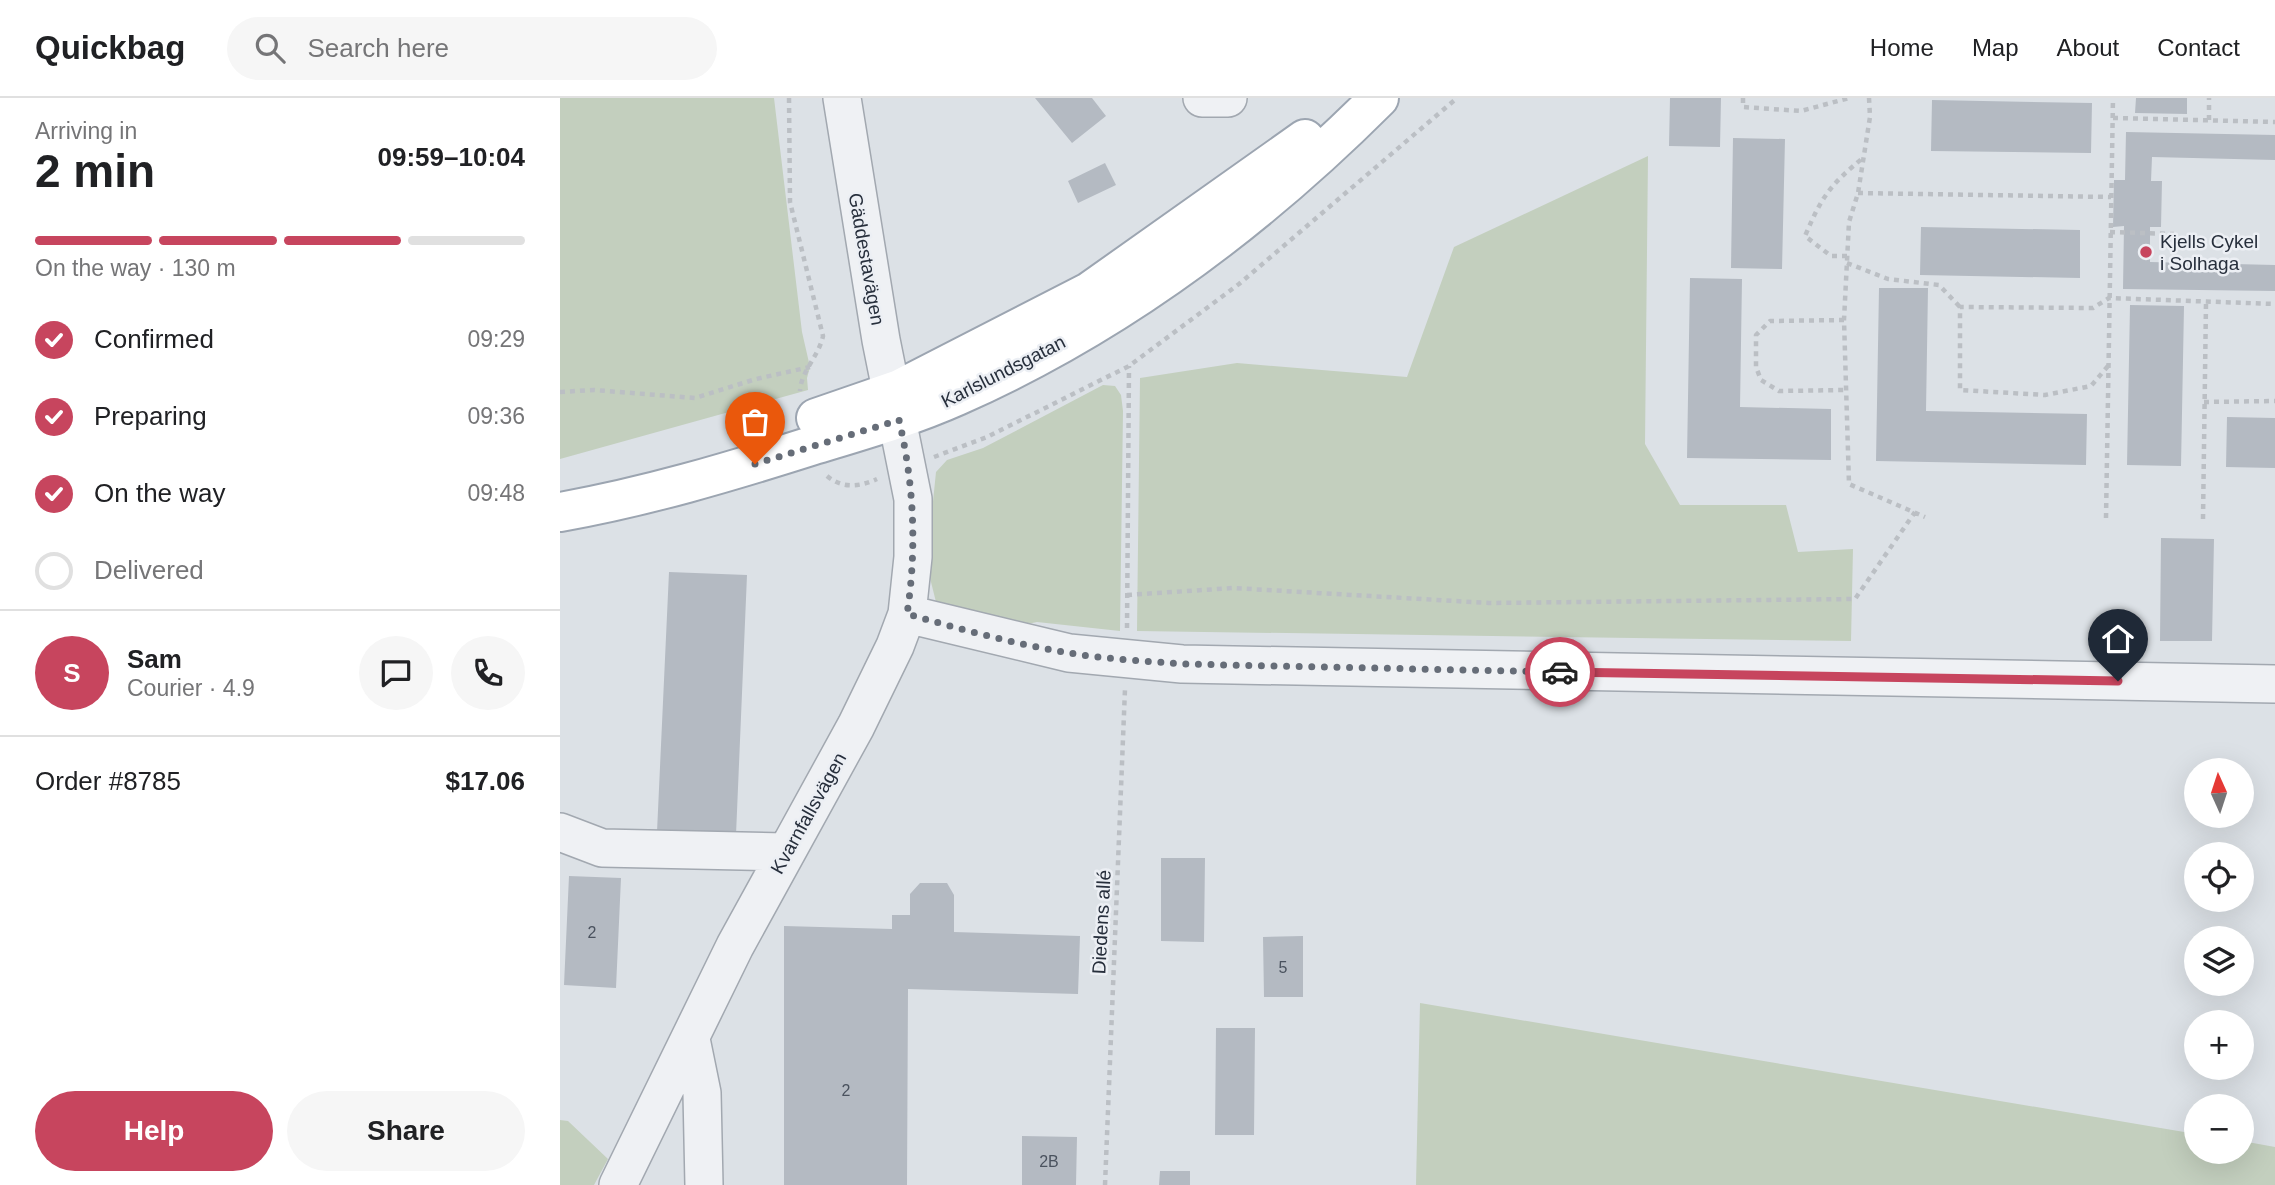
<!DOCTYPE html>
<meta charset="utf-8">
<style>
:root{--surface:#fff;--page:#f6f6f6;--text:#202124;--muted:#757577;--line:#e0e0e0;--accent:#c7455e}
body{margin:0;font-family:Arial,sans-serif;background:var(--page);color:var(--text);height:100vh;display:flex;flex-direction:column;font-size:26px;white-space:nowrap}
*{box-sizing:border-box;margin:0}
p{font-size:23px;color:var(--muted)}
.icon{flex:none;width:38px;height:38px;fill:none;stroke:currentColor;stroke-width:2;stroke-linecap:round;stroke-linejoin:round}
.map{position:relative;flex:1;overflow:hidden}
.side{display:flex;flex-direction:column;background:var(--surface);width:560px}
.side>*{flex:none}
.needle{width:46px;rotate:357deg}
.buttons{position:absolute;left:1624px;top:660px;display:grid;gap:14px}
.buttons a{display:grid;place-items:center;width:70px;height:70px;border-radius:50%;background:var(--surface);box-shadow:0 7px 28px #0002;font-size:35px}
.pin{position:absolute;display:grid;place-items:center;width:60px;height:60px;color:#fff;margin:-72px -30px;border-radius:50% 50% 50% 0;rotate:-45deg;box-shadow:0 0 7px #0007}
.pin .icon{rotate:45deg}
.courier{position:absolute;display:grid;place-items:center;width:70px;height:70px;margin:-35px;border:5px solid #c7455e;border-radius:50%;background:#fff;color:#222;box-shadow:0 2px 9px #0007}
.summary em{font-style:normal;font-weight:700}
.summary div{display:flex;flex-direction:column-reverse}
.summary{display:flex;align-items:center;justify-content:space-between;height:119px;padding:0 35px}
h1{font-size:46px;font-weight:700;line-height:52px}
.bar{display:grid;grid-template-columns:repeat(4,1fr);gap:10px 7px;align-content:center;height:84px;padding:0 35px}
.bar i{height:9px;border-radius:5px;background:var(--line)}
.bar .selected{background:var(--accent)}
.bar p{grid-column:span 4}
.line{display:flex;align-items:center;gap:18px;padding:0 35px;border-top:2px solid var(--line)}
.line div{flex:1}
.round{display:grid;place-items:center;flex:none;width:74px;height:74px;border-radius:37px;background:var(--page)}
ol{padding:0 35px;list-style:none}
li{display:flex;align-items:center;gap:21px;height:77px}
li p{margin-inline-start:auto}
li .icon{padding:7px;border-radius:50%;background:var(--accent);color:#fff;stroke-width:4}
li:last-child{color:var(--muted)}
li i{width:38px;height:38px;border:4px solid var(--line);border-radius:50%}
.cta{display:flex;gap:14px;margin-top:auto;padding:14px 35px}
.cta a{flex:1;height:80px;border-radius:42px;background:var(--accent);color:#fff;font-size:28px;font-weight:700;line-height:80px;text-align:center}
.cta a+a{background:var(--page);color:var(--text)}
header{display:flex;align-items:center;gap:42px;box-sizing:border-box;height:98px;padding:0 35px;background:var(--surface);border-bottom:2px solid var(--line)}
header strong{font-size:33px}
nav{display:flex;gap:38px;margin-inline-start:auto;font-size:24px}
.search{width:490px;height:63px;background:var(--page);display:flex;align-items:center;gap:18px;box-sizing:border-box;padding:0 24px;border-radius:38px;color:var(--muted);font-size:26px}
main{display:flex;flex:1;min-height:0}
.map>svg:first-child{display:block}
.green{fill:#c3cfbe}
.building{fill:#b4bac2}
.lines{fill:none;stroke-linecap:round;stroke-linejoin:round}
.minor-casing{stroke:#a2a8b0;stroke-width:40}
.major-casing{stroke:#9ca5b1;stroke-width:42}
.path{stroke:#bbbfc4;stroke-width:4.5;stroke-dasharray:5 5;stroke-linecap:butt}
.minor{stroke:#eff1f4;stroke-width:37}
.major{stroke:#fff;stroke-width:38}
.done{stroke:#666d78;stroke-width:7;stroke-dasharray:0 12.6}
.route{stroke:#c7455e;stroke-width:9}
.poi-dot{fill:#c7455e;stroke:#eceff4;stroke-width:2.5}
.labels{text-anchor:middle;stroke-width:5;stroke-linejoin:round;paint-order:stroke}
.number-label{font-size:16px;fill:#4a525e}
.poi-label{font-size:19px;fill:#272f3c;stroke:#eceff4;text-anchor:start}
.street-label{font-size:19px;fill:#272f3c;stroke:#eceff4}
</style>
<header>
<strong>Quickbag</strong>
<div class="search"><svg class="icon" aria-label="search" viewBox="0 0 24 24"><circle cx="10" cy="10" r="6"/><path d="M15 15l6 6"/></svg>Search here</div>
<nav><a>Home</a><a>Map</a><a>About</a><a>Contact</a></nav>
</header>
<main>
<section class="side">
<div class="summary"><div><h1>2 min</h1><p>Arriving in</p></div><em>09:59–10:04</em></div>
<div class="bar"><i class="selected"></i><i class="selected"></i><i class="selected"></i><i></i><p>On the way · 130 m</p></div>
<ol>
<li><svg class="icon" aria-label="check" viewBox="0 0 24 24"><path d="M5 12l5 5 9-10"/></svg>Confirmed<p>09:29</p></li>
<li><svg class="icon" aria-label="check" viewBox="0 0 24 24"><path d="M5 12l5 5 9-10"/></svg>Preparing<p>09:36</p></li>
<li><svg class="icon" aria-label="check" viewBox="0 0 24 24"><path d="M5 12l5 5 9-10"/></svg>On the way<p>09:48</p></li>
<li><i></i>Delivered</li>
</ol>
<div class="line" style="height:126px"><b class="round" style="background:var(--accent);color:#fff">S</b><div><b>Sam</b><p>Courier · 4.9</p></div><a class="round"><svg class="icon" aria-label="chat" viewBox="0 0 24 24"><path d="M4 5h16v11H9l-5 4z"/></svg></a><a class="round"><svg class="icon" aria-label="phone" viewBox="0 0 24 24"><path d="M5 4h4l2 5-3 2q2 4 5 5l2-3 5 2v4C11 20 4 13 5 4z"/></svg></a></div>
<div class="line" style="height:91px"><div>Order #8785</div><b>$17.06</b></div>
<div class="cta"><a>Help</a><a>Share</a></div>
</section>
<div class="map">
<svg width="1715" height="1087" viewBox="0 0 1715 1087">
<rect width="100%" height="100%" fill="#dce1e6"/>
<!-- green -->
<path class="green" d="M0 0H214L242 234 250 269 247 280 248 292 0 361Z
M1088 58 1085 346 1120 407H1226L1238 454 1293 451 1291 543 577 533 580 280 677 265 847 279 894 149Z
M543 287 555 288 561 297 563 313 560 533 477 524 453 529 378 512 370 480 369 443 376 374 387 362 423 350Z
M860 905 1636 1036V1054H1682V1043L1715 1049V1087H856Z
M0 1022 8 1023 48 1061 34 1087H0Z"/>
<!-- building -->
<path class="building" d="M475 0H532L546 18 512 45Z
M1110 0H1161L1160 49 1109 48Z
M1576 0H1627V16L1575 15Z
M1372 2 1532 5 1531 55 1371 53Z
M1566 34 1715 37V62L1592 59 1591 83H1602L1601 129H1590V164L1715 167V193L1563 191 1564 128 1553 129 1554 82H1565Z
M1173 40 1225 41 1222 171 1171 170Z
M545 65 556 87 518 105 508 83Z
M1361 129 1520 132V180L1360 177Z
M1130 180 1182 181 1180 309 1271 311V362L1127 360Z
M1319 190H1368L1366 313 1527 316 1526 367 1316 363Z
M1570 207 1624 208 1621 368 1567 367Z
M1667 319 1715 320V370L1666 369Z
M1601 440 1654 441 1652 543H1600Z
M109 474 187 477 176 737 97 734Z
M601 760H645L644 844 601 843Z
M9 778 61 780 56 890 4 887Z
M360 785H387L394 797V834L520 838 518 896 348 891 347 1087H224V828L332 831V817H350V796Z
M743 838V899H704L703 839Z
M656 930H695L694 1037H655Z
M462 1038 517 1039 516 1087H462Z
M600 1073H630V1087H599Z"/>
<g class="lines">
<defs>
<path id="minor" d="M642 0H668
M347 516 509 555 622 566 1715 586
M0 734 42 750 225 754
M131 941 142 995 144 1087
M58 1087 175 848 296 628 335 548 347 516 353 459V401L321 242 282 0"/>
<path id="major" d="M256 320 340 291 529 194 745 41
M0 414C85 399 169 374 251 348 300 333 350 319 397 298 555 228 697 122 819 0"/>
</defs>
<!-- minor casing -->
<use href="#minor" class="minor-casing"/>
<!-- major casing -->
<use href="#major" class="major-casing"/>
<!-- path -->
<path class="path" d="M229 0 230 104 263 238C259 258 241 273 240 293
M1183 0V9L1241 13 1289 0
M1309 0 1310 19 1298 95 1289 124 1284 222 1289 386 1365 419
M1553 20 1715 24
M1649 22V0
M1298 95 1551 99
M1550 134 1614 136
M1287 158H1271L1245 138C1262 98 1270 87 1304 59
M1287 165 1328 181 1379 187 1400 209
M1284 222 1210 223 1196 237V269L1201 282 1219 293 1286 292
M1548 268 1531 288 1485 297 1400 292V209L1533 210 1549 200 1715 206
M0 294 34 292 135 300 196 281 250 269
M1644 304 1715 303
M374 359 427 339 569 268 679 186 897 0
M267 378C283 391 299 389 317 381
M1546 420 1553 0
M1643 421 1646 205
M567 497 673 490 929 505 1295 501 1355 414
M567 530 569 268
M545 1087 565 591"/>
<!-- minor -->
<use href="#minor" class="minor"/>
<!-- major -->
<use href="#major" class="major"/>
</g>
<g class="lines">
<!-- done -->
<path class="done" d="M195 366 339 322C354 386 357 451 347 516 400 531 455 546 509 555 546 561 585 563 622 566L1000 574"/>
<!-- route -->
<path class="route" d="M1000 574 1558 583"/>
</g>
<!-- markers -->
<circle class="poi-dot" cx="1586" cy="154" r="7"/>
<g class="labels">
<!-- number labels -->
<g class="number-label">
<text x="32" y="840">2</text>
<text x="723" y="875">5</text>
<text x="286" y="998">2</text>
<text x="489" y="1069">2B</text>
</g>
<!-- poi labels -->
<g class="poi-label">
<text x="1600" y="150">Kjells Cykel<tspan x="1600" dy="22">i Solhaga</tspan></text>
</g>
<!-- street labels -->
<g class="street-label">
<text transform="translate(307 161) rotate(80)" y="7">Gäddestavägen</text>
<text transform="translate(443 273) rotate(-27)" y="7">Karlslundsgatan</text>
<text transform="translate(248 715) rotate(-61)" y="7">Kvarnfallsvägen</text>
<text transform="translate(541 824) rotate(-87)" y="7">Diedens allé</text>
</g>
</g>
</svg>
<div class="buttons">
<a><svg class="needle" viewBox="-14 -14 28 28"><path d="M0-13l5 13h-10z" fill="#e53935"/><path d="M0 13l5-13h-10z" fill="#757577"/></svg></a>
<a><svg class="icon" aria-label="locate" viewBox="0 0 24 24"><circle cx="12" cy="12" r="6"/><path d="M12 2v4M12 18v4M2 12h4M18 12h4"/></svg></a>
<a><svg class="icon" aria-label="layers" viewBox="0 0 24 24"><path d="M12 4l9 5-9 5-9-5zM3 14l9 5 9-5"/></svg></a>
<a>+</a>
<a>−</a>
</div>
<div class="pin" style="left:195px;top:366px;background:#ea580c"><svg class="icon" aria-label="bag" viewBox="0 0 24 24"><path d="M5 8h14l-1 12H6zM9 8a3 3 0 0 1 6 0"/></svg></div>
<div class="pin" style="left:1558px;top:583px;background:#1f2937"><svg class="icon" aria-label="home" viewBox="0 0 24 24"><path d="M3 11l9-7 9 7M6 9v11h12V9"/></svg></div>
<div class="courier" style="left:1000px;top:574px"><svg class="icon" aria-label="car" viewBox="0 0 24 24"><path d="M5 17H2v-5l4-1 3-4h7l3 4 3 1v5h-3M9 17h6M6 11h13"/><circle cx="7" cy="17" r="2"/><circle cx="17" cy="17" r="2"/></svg></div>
</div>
</main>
